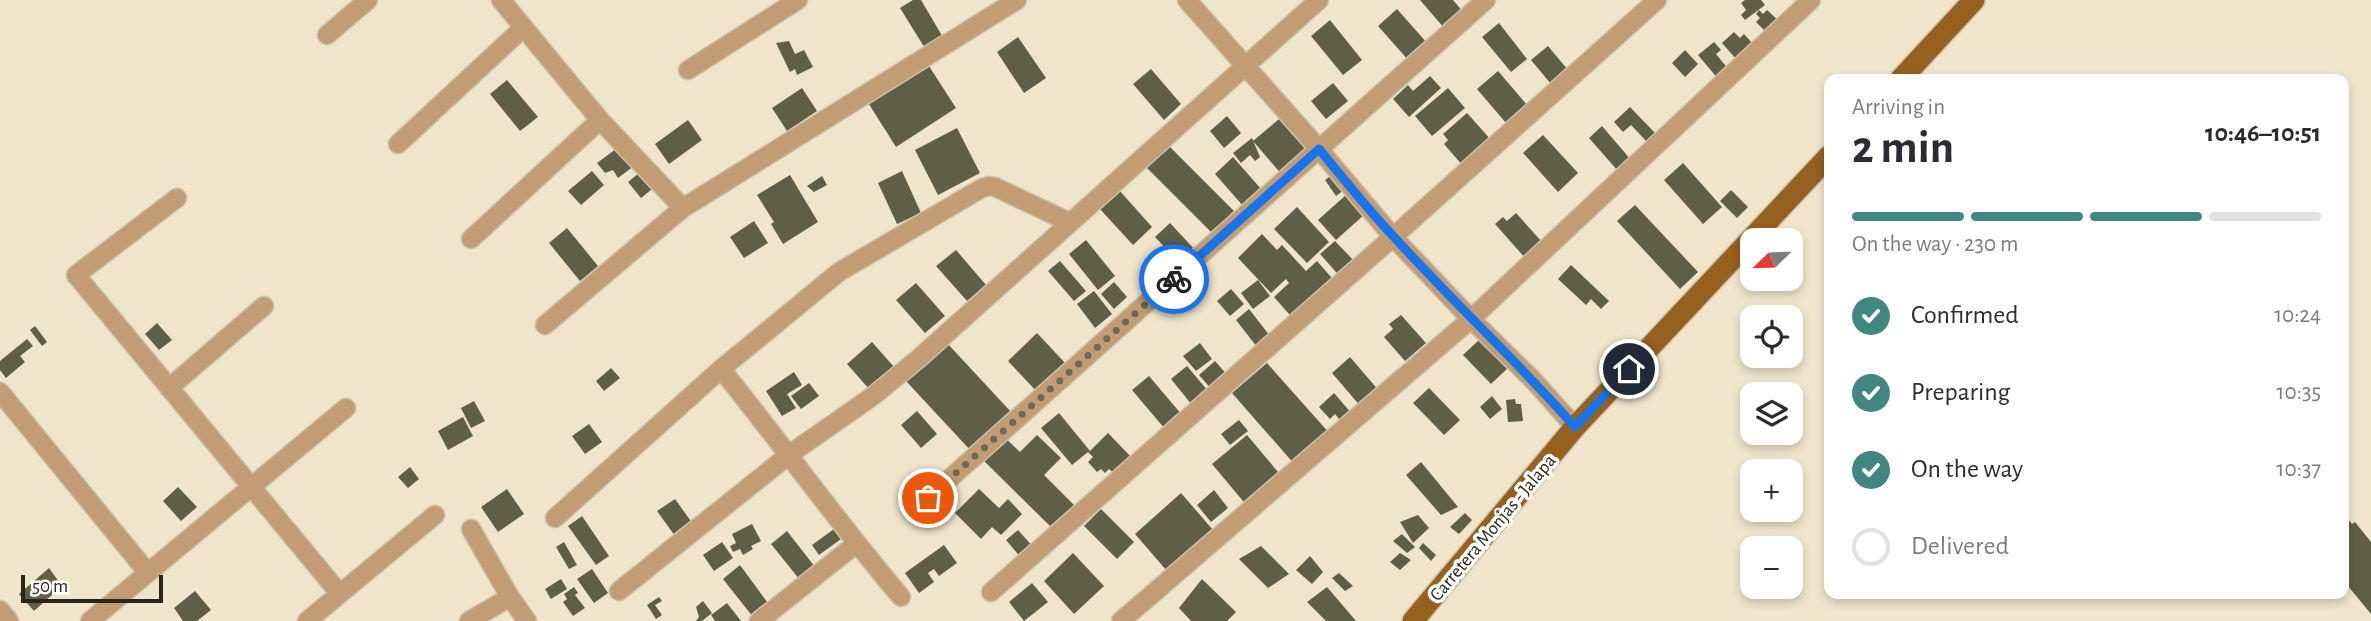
<!DOCTYPE html>
<meta charset="utf-8">
<style>
:root{--surface:#fff;--page:#f2f2f3;--text:#2b2b33;--muted:#7c7c81;--line:#e1e1e2;--accent:#408781}
body{margin:0;font-family:"Alegreya Sans",sans-serif;background:var(--page);color:var(--text);height:100vh;display:flex;flex-direction:column;font-size:26px;white-space:nowrap}
*{box-sizing:border-box;margin:0}
p{font-size:23px;color:var(--muted)}
.icon{flex:none;width:38px;height:38px;fill:none;stroke:currentColor;stroke-width:2;stroke-linecap:round;stroke-linejoin:round}
.map{position:relative;flex:1;overflow:hidden}
.drawer{position:absolute;left:1824px;top:74px;width:525px;height:525px;display:flex;flex-direction:column;background:var(--surface);border-radius:14px;box-shadow:0 4px 10px #0003}
.drawer>*{flex:none}
.needle{width:46px;rotate:247deg}
.controls{position:absolute;left:1740px;top:228px;display:grid;gap:14px}
.controls a{display:grid;place-items:center;width:63px;height:63px;border-radius:14px;background:var(--surface);box-shadow:0 4px 10px #0003;font-size:35px}
.scale{position:absolute;left:21px;bottom:18px;width:142px;box-sizing:border-box;padding-left:7px;border:4px solid #29251b;border-top:0;font-size:19px;line-height:24px;white-space:nowrap;color:#29251b;-webkit-text-stroke:5px #fff;paint-order:stroke}
.pin{position:absolute;display:grid;place-items:center;width:60px;height:60px;color:#fff;margin:-30px;border:4px solid #fff;border-radius:50%;box-shadow:0 2px 7px #0007}
.courier{position:absolute;display:grid;place-items:center;width:70px;height:70px;margin:-35px;border:5px solid #1a73e8;border-radius:50%;background:#fff;color:#222;box-shadow:0 2px 9px #0007}
.overview em{font-style:normal;font-weight:700}
.overview div{display:flex;flex-direction:column-reverse}
.overview{display:flex;align-items:center;justify-content:space-between;height:119px;padding:0 28px}
h1{font-size:46px;font-weight:700;line-height:52px}
.bar{display:grid;grid-template-columns:repeat(4,1fr);gap:10px 7px;align-content:center;height:84px;padding:0 28px}
.bar i{height:9px;border-radius:5px;background:var(--line)}
.bar .on{background:var(--accent)}
.bar p{grid-column:span 4}
ol{padding:0 28px;list-style:none}
li{display:flex;align-items:center;gap:21px;height:77px}
li p{margin-inline-start:auto}
li .icon{padding:7px;border-radius:50%;background:var(--accent);color:#fff;stroke-width:4}
li:last-child{color:var(--muted)}
li i{width:38px;height:38px;border:4px solid var(--line);border-radius:50%}
.map>svg:first-child{display:block}
.building{fill:#5f5f47}
.lines{fill:none;stroke-linecap:round;stroke-linejoin:round}
.street-casing{stroke:#ccc2ab;stroke-width:21}
.primary-casing{stroke:#ccc2ab;stroke-width:24}
.street{stroke:#c29c75;stroke-width:18}
.primary{stroke:#96601e;stroke-width:21}
.done{stroke:#6f6859;stroke-width:7;stroke-dasharray:0 12.6}
.route{stroke:#1a73e8;stroke-width:9}
.labels{text-anchor:middle;stroke-width:7;stroke-linejoin:round;paint-order:stroke}
.street-label{font-size:19px;fill:#29251b;stroke:#fff}
</style>
<div class="map">
<svg width="2371" height="621" viewBox="0 0 2371 621">
<rect width="100%" height="100%" fill="#f0e5cb"/>
<!-- building -->
<path class="building" d="M913 0H921L944 39 926 50 900 8Z
M1420 0H1453L1464 13 1445 29Z
M1745 0H1761L1765 5 1745 20 1741 15 1746 10 1741 3Z
M1397 9 1428 44 1409 61 1378 26Z
M1759 10 1763 14 1767 10 1781 23 1769 35 1756 22 1760 18 1756 14Z
M1330 20 1362 60 1343 75 1311 36Z
M1499 23 1527 59 1511 72 1482 37Z
M1734 32 1740 38 1744 34 1753 44 1736 59 1722 43Z
M1018 37 1046 78 1024 93 997 52Z
M789 41 795 54 804 50 813 67 797 75 795 69 790 72 776 43Z
M1714 42 1721 50 1716 54 1730 71 1719 80 1698 55Z
M1548 46 1568 70 1551 84 1531 60Z
M1685 50 1698 64 1685 77 1672 63Z
M927 63 956 108 896 147 867 101Z
M1151 69 1181 104 1164 120 1133 84Z
M1498 71 1527 105 1506 123 1477 89Z
M1430 76 1441 88 1409 117 1393 99 1408 85 1413 91Z
M507 80 538 117 520 131 490 94Z
M1333 83 1348 101 1326 119 1311 101Z
M802 88 817 111 787 131 772 108Z
M1448 88 1465 108 1432 136 1415 116Z
M1630 107 1656 134 1647 142 1631 125 1623 132 1614 122Z
M1467 113 1492 141 1463 166 1444 144 1448 140 1443 134Z
M1285 114 1315 149 1283 176 1253 141Z
M1227 116 1241 133 1224 148 1210 131Z
M688 120 702 140 669 164 655 144Z
M1602 126 1631 160 1618 171 1589 138Z
M957 128 980 173 938 195 915 150Z
M1543 135 1578 173 1558 192 1523 153Z
M1252 138 1260 157 1255 161 1250 155 1241 163 1233 153Z
M1166 143 1234 211 1212 233 1144 165Z
M620 146 634 166 618 178 613 170 605 173 597 163Z
M1233 157 1262 190 1244 207 1215 174Z
M1683 163 1722 207 1703 224 1664 180Z
M644 169 657 185 641 198 628 182Z
M592 171 604 185 581 205 568 191Z
M902 171 921 213 897 224 878 183Z
M1337 171 1348 187 1336 196 1325 180Z
M790 175 818 222 783 244 771 224 774 222 757 195Z
M822 176 827 185 814 192 807 186Z
M1119 190 1152 227 1133 245 1099 208Z
M1731 190 1748 207 1737 218 1720 201Z
M1346 195 1364 215 1336 240 1318 220Z
M1635 205 1698 272 1680 289 1617 221Z
M1297 207 1329 242 1307 263 1274 229Z
M1516 213 1543 243 1526 259 1495 224 1503 217 1507 221Z
M754 221 768 243 744 258 730 237Z
M1170 223 1196 251 1182 265 1155 237Z
M567 228 598 266 580 281 549 243Z
M1262 234 1277 250 1282 245 1306 271 1317 261 1338 285 1296 322 1274 297 1289 283 1286 279 1271 293 1238 258Z
M1086 240 1115 276 1098 290 1069 254Z
M1335 241 1359 266 1343 280 1320 254Z
M956 250 986 285 967 301 936 266Z
M1060 261 1086 291 1074 301 1048 271Z
M1571 265 1609 301 1601 309 1591 299 1586 305 1558 279Z
M1258 280 1270 296 1253 309 1241 293Z
M1114 282 1127 297 1114 309 1101 294Z
M916 283 945 316 925 333 896 300Z
M1231 289 1244 304 1230 316 1217 301Z
M1094 291 1112 314 1095 328 1077 304Z
M1249 309 1270 336 1257 347 1236 320Z
M1401 315 1426 343 1405 361 1384 337 1393 329 1389 324Z
M157 323 172 340 159 350 145 334Z
M35 326 47 342 42 346 30 330Z
M1037 333 1067 365 1038 393 1008 361Z
M27 339 33 346 20 356 25 362 6 378 0 370V361Z
M1480 339 1508 368 1491 384 1463 355Z
M872 342 895 368 870 390 847 364Z
M947 343 1012 413 972 452 906 381Z
M1200 343 1212 359 1196 371 1183 356Z
M1350 357 1380 392 1362 408 1332 373Z
M1215 361 1229 377 1213 391 1199 375Z
M1267 363 1331 435 1296 466 1232 393Z
M1187 366 1208 391 1192 405 1171 379Z
M611 368 620 378 604 391 596 381Z
M794 372 802 385 787 394 796 408 782 416 766 391Z
M1149 376 1182 415 1165 429 1132 390Z
M809 383 819 396 801 409 791 396Z
M1429 388 1460 420 1444 435 1413 403Z
M1334 393 1353 415 1343 424 1335 414 1330 419 1319 407Z
M1492 396 1502 409 1490 419 1480 407Z
M1515 399 1516 404H1521L1523 421 1508 422 1506 400Z
M474 401 485 421 471 428 461 408Z
M917 411 937 434 921 448 901 425Z
M1059 413 1090 451 1108 433 1135 461 1118 477 1109 469 1105 473 1101 469 1097 472 1088 462 1093 457 1088 452 1072 465 1041 428Z
M463 417 473 436 448 450 438 431Z
M1239 420 1248 431 1230 445 1221 434Z
M589 424 602 442 585 454 572 436Z
M1037 435 1061 458 1044 475 1075 506 1053 529 981 458 1003 436 1020 452Z
M1247 435 1283 478 1248 507 1212 464Z
M1421 462 1458 507 1441 515 1406 475Z
M410 467 419 479 408 488 398 477Z
M178 487 197 507 181 521 163 501Z
M507 489 524 514 498 532 481 507Z
M979 489 999 508 1008 499 1022 514 1001 535 992 527 981 539 955 513Z
M1214 490 1228 508 1211 522 1197 505Z
M1181 493 1213 530 1167 571 1135 534Z
M675 499 693 524 675 536 657 511Z
M1101 509 1134 542 1117 559 1084 526Z
M1465 513 1472 520 1459 534 1450 527Z
M1418 515 1429 528 1413 543 1400 522Z
M582 516 609 556 596 565 568 526Z
M2347 518 2352 524 2355 522 2371 542V614L2343 580V521Z
M752 524 761 541 751 546 753 549 743 555 740 549 733 552 730 546 736 543 732 534Z
M834 529 841 539 819 555 812 545Z
M1018 530 1035 549 1022 559 1006 540Z
M787 531 815 567 800 580 771 544Z
M1402 534 1415 547 1407 553 1393 541Z
M564 542 577 565 569 569 556 547Z
M722 542 733 558 714 571 703 555Z
M1423 543 1436 555 1431 561 1419 548Z
M944 545 957 563 939 576 934 569 928 573 934 582 919 593 905 573Z
M1261 546 1289 574 1268 588 1239 559Z
M1073 553 1104 586 1074 614 1044 581Z
M1400 553 1411 560 1400 570 1390 562Z
M1310 556 1323 572 1312 584 1296 570Z
M740 565 770 606 753 617 723 579Z
M49 568 62 586 34 611 19 594Z
M592 569 608 593 594 603 577 579Z
M1339 573 1353 586 1345 591 1332 578Z
M561 579 567 589 551 599 545 589Z
M1202 579 1236 612 1227 621H1191L1179 608Z
M1032 583 1048 602 1024 621 1009 602Z
M574 587 578 593 575 595 585 608 573 616 563 602 567 599 564 594Z
M1327 587 1356 621H1326L1307 602Z
M195 591 211 610 197 621H183L174 608Z
M659 597 662 601 655 605 662 615 656 619 647 605Z
M703 601 712 613 702 621H696L699 617 696 607Z
M727 603 741 621H715L711 615Z"/>
<g class="lines">
<defs>
<path id="street" d="M501 0 600 120 683 208
M1187 0 1319 149 1393 237 1471 319 1534 381 1575 427
M327 35 368 0
M688 70 798 0
M398 144 523 28
M177 198 76 275 340 594
M471 239 600 120
M545 325 683 208 1017 0
M721 369C782 444 838 523 901 597
M169 388 264 306
M0 392 148 573
M928 498 1486 0
M555 518 721 369 839 272 982 188 989 186 995 187 1069 222
M471 529 510 597 527 621
M619 591 790 454 873 396 918 359 1319 0
M991 592 1393 237 1657 0
M0 610 9 621
M90 621 346 408
M307 621 435 515
M469 621 510 597
M759 621 856 544
M1121 621 1471 319 1811 0"/>
<path id="primary" d="M1901 79 1974 0
M1413 621 1575 427 1829 156"/>
</defs>
<!-- street casing -->
<use href="#street" class="street-casing"/>
<!-- primary casing -->
<use href="#primary" class="primary-casing"/>
<!-- street -->
<use href="#street" class="street"/>
<!-- primary -->
<use href="#primary" class="primary"/>
</g>
<g class="lines">
<!-- done -->
<path class="done" d="M928 498 1174 279"/>
<!-- route -->
<path class="route" d="M1174 279 1319 149C1344 179 1368 210 1395 238 1454 303 1518 362 1575 427L1629 369"/>
</g>
<g class="labels">
<!-- street labels -->
<g class="street-label">
<text transform="translate(1492 527) rotate(-50)" y="7">Carretera Monjas - Jalapa</text>
</g>
</g>
</svg>
<div class="controls">
<a><svg class="needle" viewBox="-14 -14 28 28"><path d="M0-13l5 13h-10z" fill="#e53935"/><path d="M0 13l5-13h-10z" fill="#7c7c81"/></svg></a>
<a><svg class="icon" aria-label="locate" viewBox="0 0 24 24"><circle cx="12" cy="12" r="6"/><path d="M12 2v4M12 18v4M2 12h4M18 12h4"/></svg></a>
<a><svg class="icon" aria-label="layers" viewBox="0 0 24 24"><path d="M12 4l9 5-9 5-9-5zM3 14l9 5 9-5"/></svg></a>
<a>+</a>
<a>−</a>
</div>
<div class="scale">50 m</div>
<div class="pin" style="left:928px;top:498px;background:#ea580c"><svg class="icon" aria-label="bag" viewBox="0 0 24 24"><path d="M5 8h14l-1 12H6zM9 8a3 3 0 0 1 6 0"/></svg></div>
<div class="pin" style="left:1629px;top:369px;background:#1f2937"><svg class="icon" aria-label="home" viewBox="0 0 24 24"><path d="M3 11l9-7 9 7M6 9v11h12V9"/></svg></div>
<div class="courier" style="left:1174px;top:279px"><svg class="icon" aria-label="bike" viewBox="0 0 24 24"><circle cx="6" cy="16" r="4"/><circle cx="18" cy="16" r="4"/><path d="M6 16l4-8h5l3 8M10 8l3 8H6M13 5h3"/></svg></div>
<section class="drawer">
<div class="overview"><div><h1>2 min</h1><p>Arriving in</p></div><em>10:46–10:51</em></div>
<div class="bar"><i class="on"></i><i class="on"></i><i class="on"></i><i></i><p>On the way · 230 m</p></div>
<ol>
<li><svg class="icon" aria-label="check" viewBox="0 0 24 24"><path d="M5 12l5 5 9-10"/></svg>Confirmed<p>10:24</p></li>
<li><svg class="icon" aria-label="check" viewBox="0 0 24 24"><path d="M5 12l5 5 9-10"/></svg>Preparing<p>10:35</p></li>
<li><svg class="icon" aria-label="check" viewBox="0 0 24 24"><path d="M5 12l5 5 9-10"/></svg>On the way<p>10:37</p></li>
<li><i></i>Delivered</li>
</ol>
</section>
</div>
